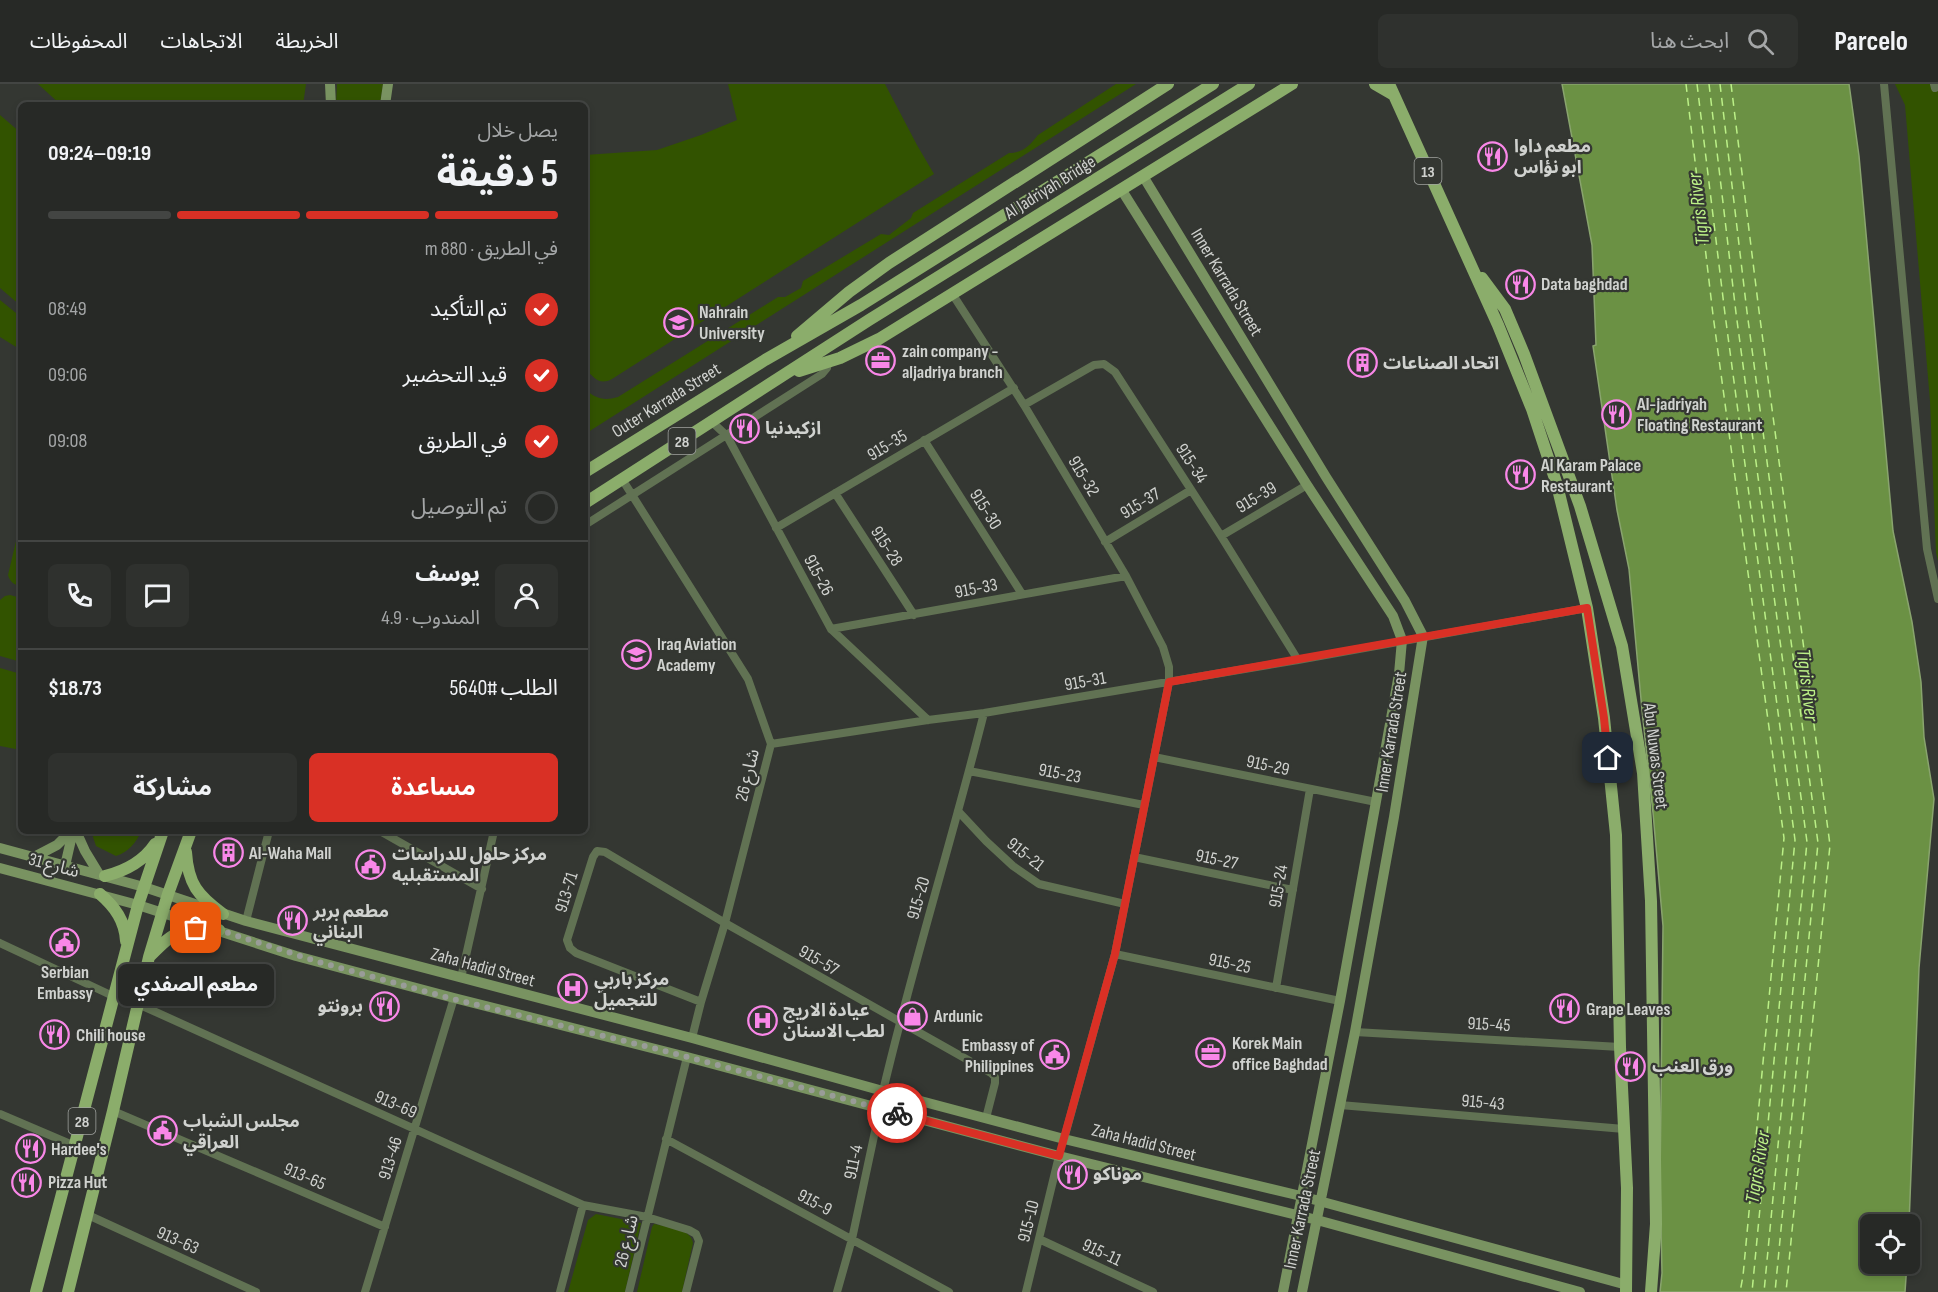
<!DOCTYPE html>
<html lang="ar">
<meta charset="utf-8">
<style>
:root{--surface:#272926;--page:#2f312e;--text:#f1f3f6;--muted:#a4a6a7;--line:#434543;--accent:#d93025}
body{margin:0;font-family:"Sofia Sans Condensed","Noto Sans Arabic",sans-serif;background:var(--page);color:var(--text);direction:rtl;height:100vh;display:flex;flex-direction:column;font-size:22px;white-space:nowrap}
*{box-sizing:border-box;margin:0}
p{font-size:20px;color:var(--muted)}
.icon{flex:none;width:33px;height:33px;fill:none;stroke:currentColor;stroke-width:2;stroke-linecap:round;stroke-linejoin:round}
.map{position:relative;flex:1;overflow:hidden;direction:ltr}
.sheet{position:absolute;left:18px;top:18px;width:570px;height:732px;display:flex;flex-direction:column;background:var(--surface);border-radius:9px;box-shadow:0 3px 9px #0003,0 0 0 2px var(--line);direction:rtl}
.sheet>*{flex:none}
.buttons{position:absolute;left:1860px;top:1130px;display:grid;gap:12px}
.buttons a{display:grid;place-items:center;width:60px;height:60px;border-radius:9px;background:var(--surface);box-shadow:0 3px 9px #0003,0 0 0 2px var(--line);font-size:30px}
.pin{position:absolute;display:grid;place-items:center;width:51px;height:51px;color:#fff;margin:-26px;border-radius:12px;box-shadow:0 3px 9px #0006}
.courier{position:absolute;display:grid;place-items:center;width:60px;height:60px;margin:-30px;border:4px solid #d93025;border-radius:50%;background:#fff;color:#222;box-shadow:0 2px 8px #0007}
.bubble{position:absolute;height:42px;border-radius:9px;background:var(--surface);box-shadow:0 3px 9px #0003,0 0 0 2px var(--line);font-size:20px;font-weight:700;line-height:42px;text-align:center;direction:rtl}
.summary em{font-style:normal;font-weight:700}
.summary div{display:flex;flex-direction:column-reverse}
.summary{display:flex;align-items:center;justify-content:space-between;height:102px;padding:0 30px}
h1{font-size:39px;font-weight:700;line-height:45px}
.bar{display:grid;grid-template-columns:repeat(4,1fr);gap:9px 6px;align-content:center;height:72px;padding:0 30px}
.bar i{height:8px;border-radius:4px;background:var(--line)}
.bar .on{background:var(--accent)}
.bar p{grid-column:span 4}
.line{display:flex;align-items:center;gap:15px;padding:0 30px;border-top:2px solid var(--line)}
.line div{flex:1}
.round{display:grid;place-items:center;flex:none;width:63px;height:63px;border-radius:9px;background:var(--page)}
ol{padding:0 30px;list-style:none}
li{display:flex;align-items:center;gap:18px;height:66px}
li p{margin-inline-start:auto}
li .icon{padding:6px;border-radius:50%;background:var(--accent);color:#fff;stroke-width:4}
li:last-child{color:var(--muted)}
li i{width:33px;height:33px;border:3px solid var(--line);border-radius:50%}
.cta{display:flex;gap:12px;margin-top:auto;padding:12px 30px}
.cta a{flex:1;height:69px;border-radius:9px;background:var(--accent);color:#fff;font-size:24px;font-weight:700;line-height:69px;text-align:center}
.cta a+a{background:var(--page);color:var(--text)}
header{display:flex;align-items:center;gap:36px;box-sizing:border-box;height:84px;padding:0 30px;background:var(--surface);border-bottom:2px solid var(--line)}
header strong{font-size:28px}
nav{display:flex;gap:33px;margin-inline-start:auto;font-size:21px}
.search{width:420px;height:54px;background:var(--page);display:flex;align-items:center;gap:15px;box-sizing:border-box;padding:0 21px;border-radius:9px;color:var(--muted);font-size:22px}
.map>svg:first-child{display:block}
.green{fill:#325300}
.water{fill:#6b9144;stroke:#89a46e;stroke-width:1.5}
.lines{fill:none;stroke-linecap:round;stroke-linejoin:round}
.ferry{stroke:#bbf087;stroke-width:1.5;stroke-dasharray:8 6;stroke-linecap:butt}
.street{stroke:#617253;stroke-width:8}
.secondary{stroke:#799361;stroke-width:10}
.primary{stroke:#8bad6b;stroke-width:12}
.done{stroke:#999c98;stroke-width:6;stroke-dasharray:0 10.8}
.route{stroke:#d93025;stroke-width:8}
.labels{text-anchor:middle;stroke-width:4.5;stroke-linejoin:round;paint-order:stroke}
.shield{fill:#343732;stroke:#a1a4a0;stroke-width:1.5}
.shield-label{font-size:16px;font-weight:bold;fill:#d0d2cf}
.poi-label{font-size:18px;font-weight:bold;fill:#d0d2cf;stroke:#343732;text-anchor:start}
.street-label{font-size:18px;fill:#d0d2cf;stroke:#343732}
.water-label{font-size:20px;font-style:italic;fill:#bbf087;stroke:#343732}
</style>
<header>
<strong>Parcelo</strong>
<div class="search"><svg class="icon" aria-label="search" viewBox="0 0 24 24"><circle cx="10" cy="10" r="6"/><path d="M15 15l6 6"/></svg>ابحث هنا</div>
<nav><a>الخريطة</a><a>الاتجاهات</a><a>المحفوظات</a></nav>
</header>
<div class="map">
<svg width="1938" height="1208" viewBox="0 0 1938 1208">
<rect width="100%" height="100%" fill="#343732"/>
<!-- green -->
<path class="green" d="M38 0H306L303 21H61Z
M337 0H383L380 21H336Z
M728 0H885L917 61 934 90 612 295C599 302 594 293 585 285V71L657 66 701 51 737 36Z
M1116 0H1136L585 350V305C596 315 604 317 618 313L778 213H785L801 204 803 197 881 150 889 151 911 134 913 129 1009 69C1023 69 1029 62 1038 51Z
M1895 0H1938V477L1936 469 1930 317 1905 21Z
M0 31 21 49V222L0 204Z
M0 216 21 233V266L0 253Z
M17 453 21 454 19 469 21 470V502C14 501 10 498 8 491Z
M10 511 21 514V578L0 572V516L5 512Z
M0 584 21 590V666L0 662Z
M91 747H142C135 759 129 768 116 772L96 762Z
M596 1130 641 1139 625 1208H568L588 1136Z
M654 1140C667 1143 691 1144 693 1159L682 1208H637L652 1143Z"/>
<!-- water -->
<path class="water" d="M1562 0H1849L1859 72 1893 447 1912 538 1921 598 1924 653 1934 715 1919 884 1909 1140H1870V1179H1907L1905 1208H1660L1662 1189 1660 1098 1663 842 1653 729 1642 626 1629 485 1617 426 1593 262 1596 261 1592 161Z"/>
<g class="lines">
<!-- ferry -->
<path class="ferry" d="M1686 0 1713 231 1784 754 1743 1192 1740 1208
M1697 0 1725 230 1795 756 1752 1208
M1709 0 1736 229 1807 758 1764 1208
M1720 0 1747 228 1818 759 1775 1208
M1731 0 1759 227 1830 761 1786 1208"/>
<!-- street -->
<path class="street" d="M1884 0 1927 465 1938 515
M1934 0 1935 4
M953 211 1024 321 1126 492 1163 563 1169 583V598L1115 870 1064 1055
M1024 321 1094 281 1104 280 1115 288 1221 452 1298 576
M712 338 727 352 831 545 928 636
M924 356 1022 510
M622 395 748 595 771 660 725 839 701 918 692 954
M835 409 914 531
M585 441 822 290 827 284 828 278
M776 444 1014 304
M1221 452 1307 401
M1105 458 1191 406
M831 545 1126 492
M771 660 928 636 984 629 1298 576 1587 524
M1154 673 1376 718
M969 687 1144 721
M958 727 986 757 1013 782 1039 800 1125 820
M380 747 482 805
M1134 773 1293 806
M246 837 269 747
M0 859 115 913
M1115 870 1340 917
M461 894 494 747
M1276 904 1310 705
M701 918 576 869 570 864 567 856 593 773 597 767 605 768 725 839 991 989 995 993V999L986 1034
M138 920 583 1121 647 1133 689 1146 696 1150 699 1157 686 1208
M1355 948 1620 963
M883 1007C913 880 952 756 984 629
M1340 1021 1624 1045
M113 1027 385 1143
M0 1030 75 1062
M666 1055 949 1208
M88 1131 256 1208
M1039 1155 1153 1208
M365 1208 454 914
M560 1208 583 1121
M629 1208 687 973
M837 1208 852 1155 880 1024
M1026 1208 1059 1072"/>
<!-- secondary -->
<path class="secondary" d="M330 0 331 21
M385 21 388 0
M1143 92 1326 393 1405 517 1423 552 1394 733 1355 948 1302 1208
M1121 105 1307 401 1393 532 1402 556 1399 590 1340 917 1283 1208
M76 747 85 767 99 790
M0 764 144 803 246 837 692 954 883 1007 1064 1055 1301 1112 1627 1201
M34 773 57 761 71 747
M65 782 73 747
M0 784 138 821 296 872 454 914 687 973 1059 1072 1317 1136 1580 1208"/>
<!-- primary -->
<path class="primary" d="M1375 0 1394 11
M1389 0 1498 241 1532 325 1557 401 1587 524 1604 634 1616 751 1620 963 1627 1104 1626 1208
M1482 194 1505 225 1524 270 1580 422 1622 562 1643 689 1651 817 1656 1140 1651 1208
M797 252 849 208 889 179 1168 0
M799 287 840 274 879 255 1292 0
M585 388 765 276 861 221 1213 0
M585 419 869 236 1249 0
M186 768C188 800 198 812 223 830
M105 792C125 787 143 778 155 760
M100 810C115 823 125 837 126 857
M150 872C176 846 182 842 219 846
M36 1208 138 821 163 747
M68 1208 113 1027 149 873 168 810 191 747"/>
</g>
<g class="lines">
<!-- done -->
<path class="done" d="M196 844 219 846 319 878 453 915 665 967 897 1029"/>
<!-- route -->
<path class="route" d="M897 1029 1059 1072 1115 870 1169 598 1587 524 1604 634 1608 674"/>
</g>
<!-- icons -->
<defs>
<symbol id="restaurant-ring" viewBox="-11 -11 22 22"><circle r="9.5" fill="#343732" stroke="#f987e8" stroke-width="1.5"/><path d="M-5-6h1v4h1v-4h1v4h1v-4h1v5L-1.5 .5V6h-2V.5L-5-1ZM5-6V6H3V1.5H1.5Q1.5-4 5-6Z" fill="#f987e8"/></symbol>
<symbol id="university-ring" viewBox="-11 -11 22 22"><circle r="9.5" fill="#343732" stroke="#f987e8" stroke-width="1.5"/><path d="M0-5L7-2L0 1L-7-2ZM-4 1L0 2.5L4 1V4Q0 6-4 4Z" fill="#f987e8"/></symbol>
<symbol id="office-ring" viewBox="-11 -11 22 22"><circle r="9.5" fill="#343732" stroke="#f987e8" stroke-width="1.5"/><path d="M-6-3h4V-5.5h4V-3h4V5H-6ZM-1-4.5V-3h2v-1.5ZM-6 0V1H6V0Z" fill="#f987e8"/></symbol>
<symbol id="building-ring" viewBox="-11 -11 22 22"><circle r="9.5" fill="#343732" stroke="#f987e8" stroke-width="1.5"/><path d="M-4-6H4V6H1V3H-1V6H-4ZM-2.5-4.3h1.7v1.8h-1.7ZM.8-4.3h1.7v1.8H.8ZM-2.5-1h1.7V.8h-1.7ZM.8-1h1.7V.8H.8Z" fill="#f987e8"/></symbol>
<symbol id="school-ring" viewBox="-11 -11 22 22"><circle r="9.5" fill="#343732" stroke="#f987e8" stroke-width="1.5"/><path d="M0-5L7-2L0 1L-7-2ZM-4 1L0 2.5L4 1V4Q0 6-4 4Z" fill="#f987e8"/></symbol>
<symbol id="civic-ring" viewBox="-11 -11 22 22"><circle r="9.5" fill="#343732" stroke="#f987e8" stroke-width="1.5"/><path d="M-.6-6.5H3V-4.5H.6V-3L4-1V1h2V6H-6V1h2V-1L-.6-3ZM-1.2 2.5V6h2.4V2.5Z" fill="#f987e8"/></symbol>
<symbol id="hospital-ring" viewBox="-11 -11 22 22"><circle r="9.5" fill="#343732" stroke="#f987e8" stroke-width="1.5"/><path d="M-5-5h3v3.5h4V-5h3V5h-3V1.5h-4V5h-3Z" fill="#f987e8"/></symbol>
<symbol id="shop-ring" viewBox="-11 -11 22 22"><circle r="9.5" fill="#343732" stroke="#f987e8" stroke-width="1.5"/><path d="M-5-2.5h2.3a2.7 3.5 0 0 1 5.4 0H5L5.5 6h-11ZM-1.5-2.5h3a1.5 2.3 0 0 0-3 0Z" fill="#f987e8"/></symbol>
</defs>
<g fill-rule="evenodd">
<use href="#restaurant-ring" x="1476" y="56" width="33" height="33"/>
<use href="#restaurant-ring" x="1504" y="184" width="33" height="33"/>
<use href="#university-ring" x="662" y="222" width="33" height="33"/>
<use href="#office-ring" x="864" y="260" width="33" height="33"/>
<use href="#building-ring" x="1346" y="262" width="33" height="33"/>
<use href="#restaurant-ring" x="1600" y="314" width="33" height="33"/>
<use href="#restaurant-ring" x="728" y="328" width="33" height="33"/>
<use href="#restaurant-ring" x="1504" y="374" width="33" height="33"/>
<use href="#school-ring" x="620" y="554" width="33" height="33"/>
<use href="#building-ring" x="212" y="752" width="33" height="33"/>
<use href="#civic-ring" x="354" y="764" width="33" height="33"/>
<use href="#restaurant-ring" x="276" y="820" width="33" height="33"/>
<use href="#civic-ring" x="48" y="842" width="33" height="33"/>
<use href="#hospital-ring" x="556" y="888" width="33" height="33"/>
<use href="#restaurant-ring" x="368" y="906" width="33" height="33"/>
<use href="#restaurant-ring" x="1548" y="908" width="33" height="33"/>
<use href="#shop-ring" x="896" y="916" width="33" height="33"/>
<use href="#hospital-ring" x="746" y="920" width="33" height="33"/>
<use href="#restaurant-ring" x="38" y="934" width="33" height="33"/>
<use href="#office-ring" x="1194" y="952" width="33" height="33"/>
<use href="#civic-ring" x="1038" y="954" width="33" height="33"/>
<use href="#restaurant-ring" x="1614" y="966" width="33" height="33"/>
<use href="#civic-ring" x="146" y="1030" width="33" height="33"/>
<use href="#restaurant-ring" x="14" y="1048" width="33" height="33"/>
<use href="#restaurant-ring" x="1056" y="1074" width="33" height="33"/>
<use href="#restaurant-ring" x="10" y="1082" width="33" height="33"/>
</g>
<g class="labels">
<!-- shield labels -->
<g class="shield">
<rect x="1414.5" y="74" width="27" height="26" rx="4.5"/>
<rect x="668.5" y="344" width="27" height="26" rx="4.5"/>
<rect x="68.5" y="1024" width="27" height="26" rx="4.5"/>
</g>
<g class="shield-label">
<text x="1428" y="93">13</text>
<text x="682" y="363">28</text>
<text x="82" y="1043">28</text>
</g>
<!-- poi labels -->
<g class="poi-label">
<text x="1514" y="68">مطعم داوا<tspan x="1514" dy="21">ابو نؤاس</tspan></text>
<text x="1541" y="206">Data baghdad</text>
<text x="699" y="234">Nahrain<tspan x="699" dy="21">University</tspan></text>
<text x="902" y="273">zain company -<tspan x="902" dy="21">aljadriya branch</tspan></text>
<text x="1383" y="285">اتحاد الصناعات</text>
<text x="1637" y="326">Al-jadriyah<tspan x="1637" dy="21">Floating Restaurant</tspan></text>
<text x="765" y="350">ازكيدنيا</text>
<text x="1541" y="387">Al Karam Palace<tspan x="1541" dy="21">Restaurant</tspan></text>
<text x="657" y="566">Iraq Aviation<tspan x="657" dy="21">Academy</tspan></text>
<text x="249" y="775">Al-Waha Mall</text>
<text x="392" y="776">مركز حلول للدراسات<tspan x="392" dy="21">المستقبليه</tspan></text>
<text x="313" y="833">مطعم بربر<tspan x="313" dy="21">البناني</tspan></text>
<text x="65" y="894" text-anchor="middle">Serbian<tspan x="65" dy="21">Embassy</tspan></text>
<text x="594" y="901">مركز باربي<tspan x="594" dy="21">للتجميل</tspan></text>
<text x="363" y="928" text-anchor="end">برونتو</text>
<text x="1586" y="931">Grape Leaves</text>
<text x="783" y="932">عيادة الاريج<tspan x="783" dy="21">لطب الاسنان</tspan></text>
<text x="934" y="938">Ardunic</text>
<text x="76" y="957">Chili house</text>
<text x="1232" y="965">Korek Main<tspan x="1232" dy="21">office Baghdad</tspan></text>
<text x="1034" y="967" text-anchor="end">Embassy of<tspan x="1034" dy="21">Philippines</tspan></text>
<text x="1652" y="988">ورق العنب</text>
<text x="183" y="1043">مجلس الشباب<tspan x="183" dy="21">العراقي</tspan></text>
<text x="51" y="1071">Hardee's</text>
<text x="1093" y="1096">موناكو</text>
<text x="48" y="1104">Pizza Hut</text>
</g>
<!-- street labels -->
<g class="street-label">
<text transform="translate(1050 103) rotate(-32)" y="6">Al Jadriyah Bridge</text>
<text transform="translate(1227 198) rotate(59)" y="6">Inner Karrada Street</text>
<text transform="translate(666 316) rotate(-32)" y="6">Outer Karrada Street</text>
<text transform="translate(887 361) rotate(-31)" y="6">915-35</text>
<text transform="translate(1192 379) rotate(57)" y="6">915-34</text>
<text transform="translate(1084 392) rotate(59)" y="6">915-32</text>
<text transform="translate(1256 413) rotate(-31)" y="6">915-39</text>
<text transform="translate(1140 419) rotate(-31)" y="6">915-37</text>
<text transform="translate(986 425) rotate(58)" y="6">915-30</text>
<text transform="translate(887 462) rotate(57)" y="6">915-28</text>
<text transform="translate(819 491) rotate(62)" y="6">915-26</text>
<text transform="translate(976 504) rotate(-11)" y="6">915-33</text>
<text transform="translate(1085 597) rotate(-10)" y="6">915-31</text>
<text transform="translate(1391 648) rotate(-81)" y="6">Inner Karrada Street</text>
<text transform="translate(1656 672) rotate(83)" y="6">Abu Nuwas Street</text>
<text transform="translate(1268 681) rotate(12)" y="6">915-29</text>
<text transform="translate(1060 689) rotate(11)" y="6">915-23</text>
<text transform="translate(747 691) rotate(-76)" y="6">شارع 26</text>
<text transform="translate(1026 770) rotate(38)" y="6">915-21</text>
<text transform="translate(1217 775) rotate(12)" y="6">915-27</text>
<text transform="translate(54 781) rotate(15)" y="6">شارع 31</text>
<text transform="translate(1278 802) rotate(-80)" y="6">915-24</text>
<text transform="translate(566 808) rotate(-73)" y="6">913-71</text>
<text transform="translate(918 814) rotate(-74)" y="6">915-20</text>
<text transform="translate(819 876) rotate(30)" y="6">915-57</text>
<text transform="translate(1230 879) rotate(12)" y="6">915-25</text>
<text transform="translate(483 883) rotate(15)" y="6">Zaha Hadid Street</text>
<text transform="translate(1489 940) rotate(3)" y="6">915-45</text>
<text transform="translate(1483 1018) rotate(5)" y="6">915-43</text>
<text transform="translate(396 1020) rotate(24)" y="6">913-69</text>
<text transform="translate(1144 1058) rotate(14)" y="6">Zaha Hadid Street</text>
<text transform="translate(390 1074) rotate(-73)" y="6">913-46</text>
<text transform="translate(853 1078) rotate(-78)" y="6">911-4</text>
<text transform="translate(305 1092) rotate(23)" y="6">913-65</text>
<text transform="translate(815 1118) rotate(28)" y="6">915-9</text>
<text transform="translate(1302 1125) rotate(-78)" y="6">Inner Karrada Street</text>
<text transform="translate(1028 1137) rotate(-76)" y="6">915-10</text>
<text transform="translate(178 1156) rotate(24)" y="6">913-63</text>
<text transform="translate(626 1157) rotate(-77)" y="6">شارع 26</text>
<text transform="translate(1102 1168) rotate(25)" y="6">915-11</text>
</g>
<!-- water labels -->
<g class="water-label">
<text transform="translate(1698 125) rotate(-97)" y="7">Tigris River</text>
<text transform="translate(1808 601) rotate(83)" y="7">Tigris River</text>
<text transform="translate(1757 1083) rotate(-81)" y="7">Tigris River</text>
</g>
</g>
</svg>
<div class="buttons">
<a><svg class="icon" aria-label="locate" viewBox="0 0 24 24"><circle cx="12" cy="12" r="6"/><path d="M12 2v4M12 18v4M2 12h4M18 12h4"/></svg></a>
</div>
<div class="pin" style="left:196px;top:844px;background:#ea580c"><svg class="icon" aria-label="bag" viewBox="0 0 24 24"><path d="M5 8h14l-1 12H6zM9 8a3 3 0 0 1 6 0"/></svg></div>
<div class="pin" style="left:1608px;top:674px;background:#1f2937"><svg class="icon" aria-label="home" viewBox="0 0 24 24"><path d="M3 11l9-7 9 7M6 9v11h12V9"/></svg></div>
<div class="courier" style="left:897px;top:1029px"><svg class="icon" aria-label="bike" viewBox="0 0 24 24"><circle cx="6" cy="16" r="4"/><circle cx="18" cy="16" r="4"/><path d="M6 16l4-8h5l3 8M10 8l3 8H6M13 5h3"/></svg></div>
<div class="bubble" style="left:118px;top:880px;width:156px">مطعم الصفدي</div>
<section class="sheet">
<div class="summary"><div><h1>5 دقيقة</h1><p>يصل خلال</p></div><em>09:19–09:24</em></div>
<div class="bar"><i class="on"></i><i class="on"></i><i class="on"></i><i></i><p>في الطريق · 880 m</p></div>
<ol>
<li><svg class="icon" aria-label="check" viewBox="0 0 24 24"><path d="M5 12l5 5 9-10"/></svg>تم التأكيد<p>08:49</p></li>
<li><svg class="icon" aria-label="check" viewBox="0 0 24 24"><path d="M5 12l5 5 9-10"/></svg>قيد التحضير<p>09:06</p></li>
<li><svg class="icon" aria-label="check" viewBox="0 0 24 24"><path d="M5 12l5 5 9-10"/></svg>في الطريق<p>09:08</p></li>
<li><i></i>تم التوصيل</li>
</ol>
<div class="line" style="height:108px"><a class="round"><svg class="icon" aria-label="person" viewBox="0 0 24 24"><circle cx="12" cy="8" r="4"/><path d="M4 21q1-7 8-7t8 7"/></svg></a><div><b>يوسف</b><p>المندوب · 4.9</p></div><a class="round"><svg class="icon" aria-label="chat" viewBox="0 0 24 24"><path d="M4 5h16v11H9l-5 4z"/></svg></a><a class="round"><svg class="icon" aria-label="phone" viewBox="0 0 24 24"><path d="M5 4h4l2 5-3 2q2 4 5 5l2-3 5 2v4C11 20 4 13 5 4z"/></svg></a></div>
<div class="line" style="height:78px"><div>الطلب #5640</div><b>$18.73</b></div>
<div class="cta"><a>مساعدة</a><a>مشاركة</a></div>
</section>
</div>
